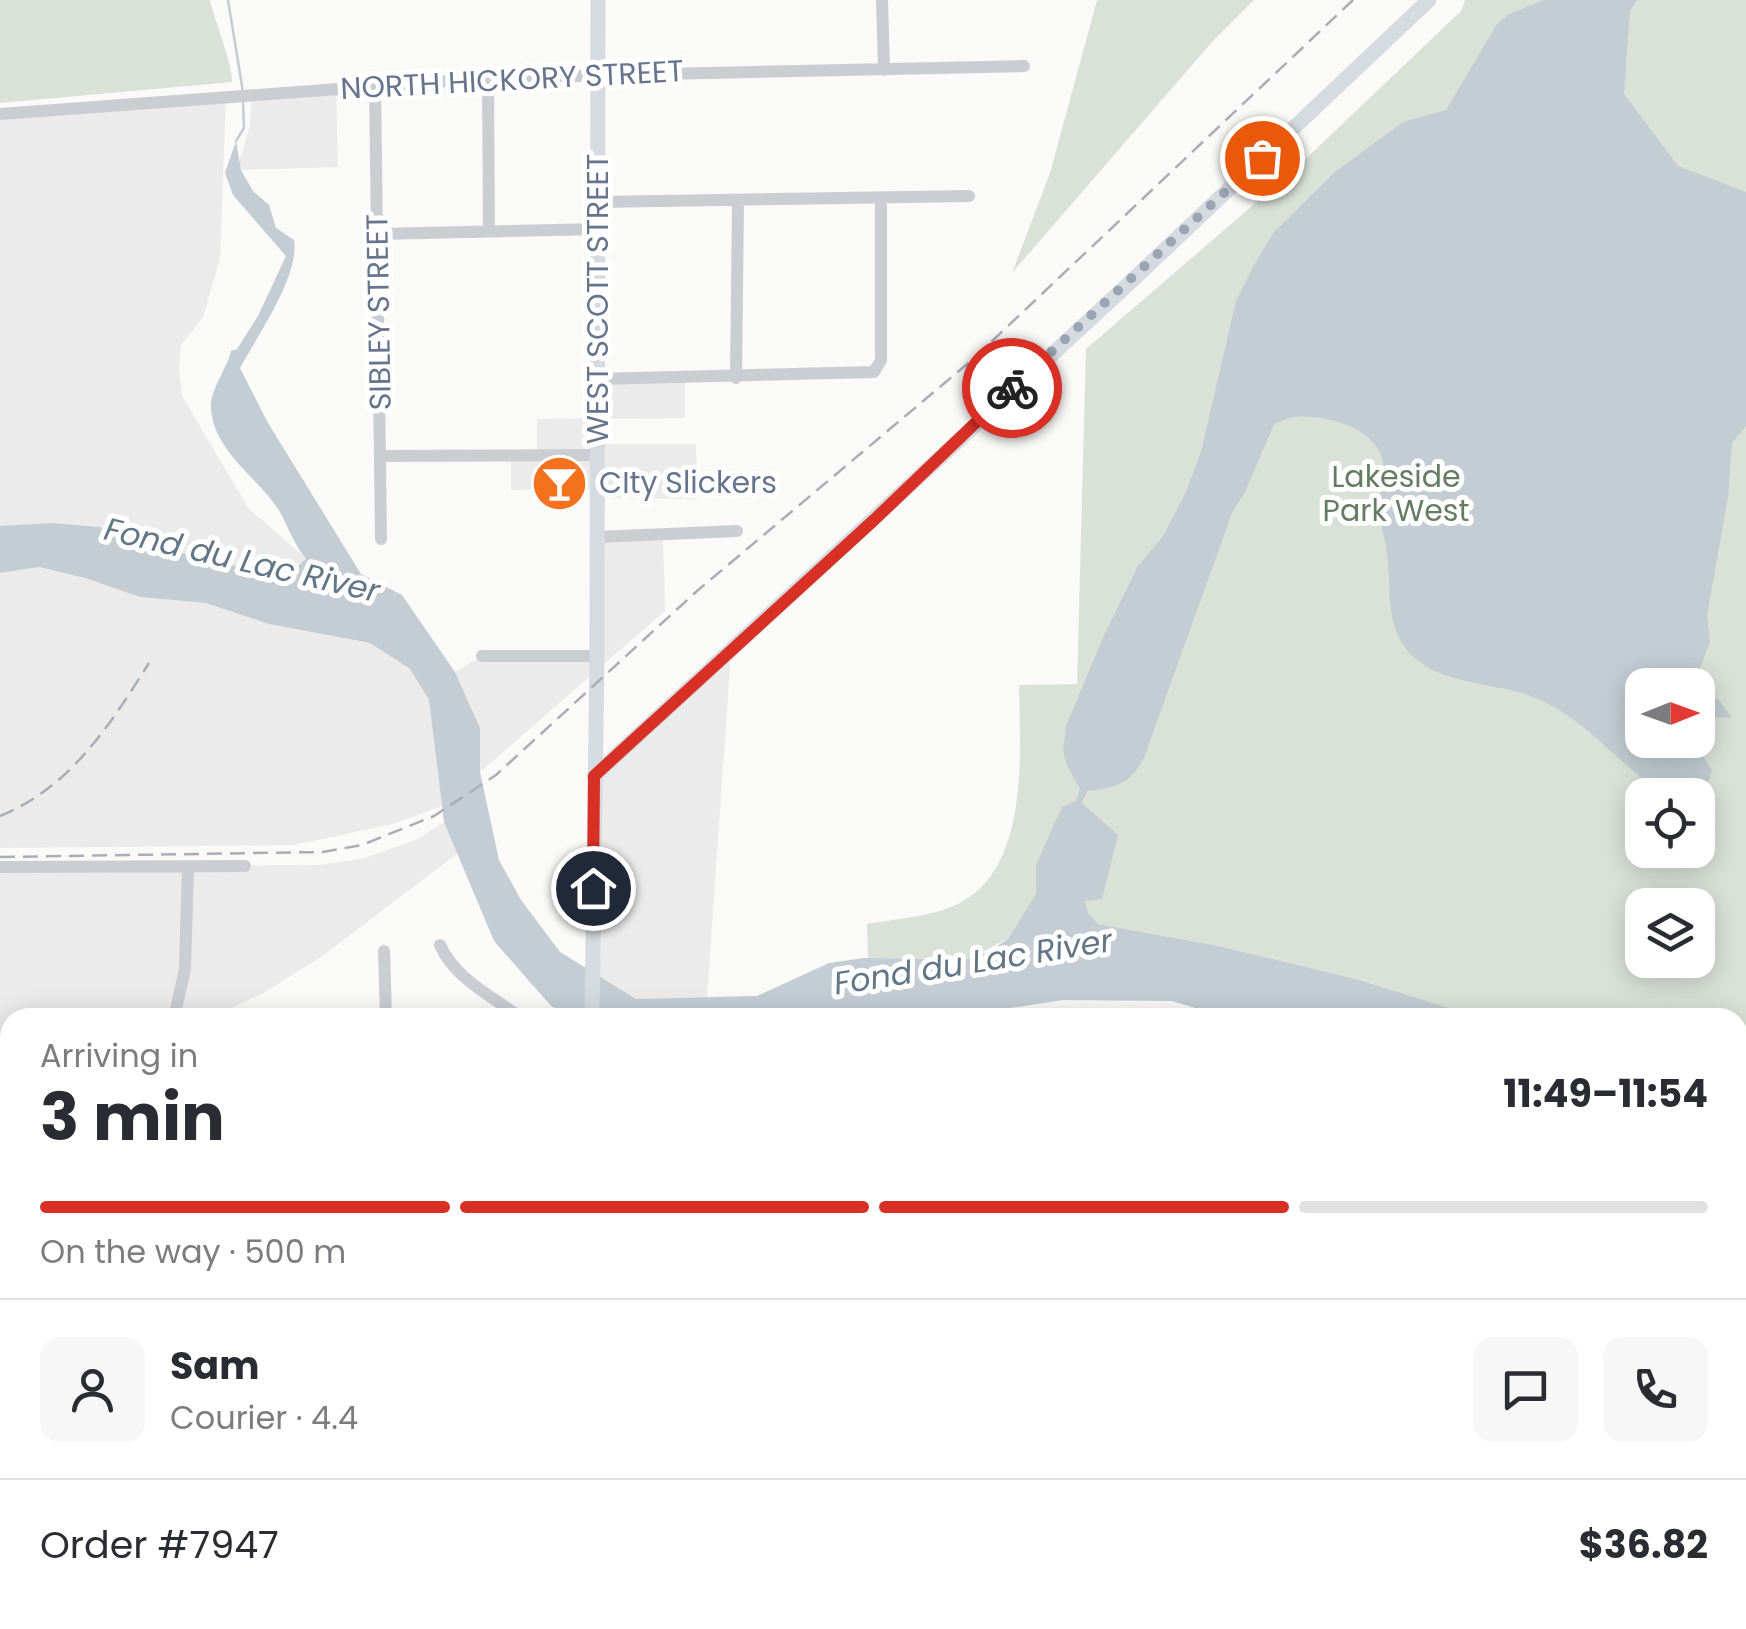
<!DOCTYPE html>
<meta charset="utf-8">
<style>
:root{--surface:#fff;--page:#f7f7f7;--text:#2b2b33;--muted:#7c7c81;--line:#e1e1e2;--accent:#d93025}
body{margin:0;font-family:Poppins,sans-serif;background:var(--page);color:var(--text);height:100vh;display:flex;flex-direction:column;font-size:38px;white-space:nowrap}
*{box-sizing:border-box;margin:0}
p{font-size:32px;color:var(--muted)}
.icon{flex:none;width:55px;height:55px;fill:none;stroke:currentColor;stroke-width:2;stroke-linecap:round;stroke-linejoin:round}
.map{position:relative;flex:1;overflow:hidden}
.side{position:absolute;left:0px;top:1008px;width:1748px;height:622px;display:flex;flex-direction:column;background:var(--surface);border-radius:30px 30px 0 0;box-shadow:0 5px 25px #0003}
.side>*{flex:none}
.needle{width:65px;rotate:89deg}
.fabs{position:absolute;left:1625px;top:668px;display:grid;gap:20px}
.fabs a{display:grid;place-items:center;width:90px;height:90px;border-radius:20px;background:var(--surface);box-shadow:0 5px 25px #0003;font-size:50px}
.pin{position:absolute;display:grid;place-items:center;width:85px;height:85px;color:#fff;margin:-42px;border:5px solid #fff;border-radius:50%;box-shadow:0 2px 10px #0007}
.courier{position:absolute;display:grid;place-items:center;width:100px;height:100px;margin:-50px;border:8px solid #d93025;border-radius:50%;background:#fff;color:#222;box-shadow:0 2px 12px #0007}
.overview em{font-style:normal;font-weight:700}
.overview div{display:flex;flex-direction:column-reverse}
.overview{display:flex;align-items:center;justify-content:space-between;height:170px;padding:0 40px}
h1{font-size:65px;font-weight:700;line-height:75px}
.bar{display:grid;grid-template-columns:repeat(4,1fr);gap:15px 10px;align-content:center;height:120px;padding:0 40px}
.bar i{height:12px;border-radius:8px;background:var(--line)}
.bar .current{background:var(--accent)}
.bar p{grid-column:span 4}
.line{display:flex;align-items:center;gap:25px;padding:0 40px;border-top:2px solid var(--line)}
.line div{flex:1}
.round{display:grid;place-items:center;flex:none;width:105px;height:105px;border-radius:20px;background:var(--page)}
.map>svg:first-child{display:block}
.built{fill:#ebebeb}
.green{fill:#dae2d8;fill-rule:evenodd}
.water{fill:#c3cdd3;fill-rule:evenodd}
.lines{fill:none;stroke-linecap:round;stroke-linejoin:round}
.stream{stroke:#c3cdd3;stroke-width:2.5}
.minor{stroke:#cacdd2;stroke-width:12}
.major{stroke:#d6dbe1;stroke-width:15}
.rail{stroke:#a9aeb6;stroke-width:2.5;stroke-dasharray:15 8;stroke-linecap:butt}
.done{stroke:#9aa4b2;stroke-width:10;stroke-dasharray:0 18}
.route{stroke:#d93025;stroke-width:12}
.labels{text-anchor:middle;stroke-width:10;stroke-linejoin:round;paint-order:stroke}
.street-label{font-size:30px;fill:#66758c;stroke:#fff}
.park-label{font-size:30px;fill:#637c62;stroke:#fff}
.poi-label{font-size:30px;fill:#66758c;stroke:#fff;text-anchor:start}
.water-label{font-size:32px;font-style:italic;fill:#627786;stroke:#fff}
</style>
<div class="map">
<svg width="1746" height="1629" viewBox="0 0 1746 1629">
<rect width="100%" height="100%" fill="#fafaf8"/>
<!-- built -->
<path class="built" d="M336 88 338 167 241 170 239 162 250 125 252 95Z
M226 97 220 259 203 317 181 345 179 369 182 396 249 509 307 559 287 575 266 573 173 551 100 527 51 523 0 526V114Z
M685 378V418L598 419V444H696L697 499 597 498 596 489 511 490V454H537V419L597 418V379Z
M663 534 665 611 480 772V728L455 672 482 656 597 655V537Z
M39 567 85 578 140 597 206 603 269 624 370 643 410 669 429 700 442 806 393 824 294 845 0 848V573Z
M731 653 707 997 636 999 592 974 594 776Z
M444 822 458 853 321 957 265 992 212 1017 10 1018V1170H0V867L317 865 362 859 418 839Z
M591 1620H1002V1629H591Z"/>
<!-- green -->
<path class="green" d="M0 0H210C215 22 233 65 232 82L0 103Z
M1097 0H1254L1212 42 1012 273 1050 173Z
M1465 0H1746V1103L1738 1101V1018L1479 1017 1356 979 1219 946 1098 924 1009 938 969 959 868 958 867 924C894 919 926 917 951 907 1031 876 1020 753 1019 685L1077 684 1086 349 1295 169 1461 11ZM1642 685H1698V740H1642ZM1642 795H1698V850H1642ZM1642 905H1698V960H1642Z
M1738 1201 1746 1207V1629H1010V1620H1738Z"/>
<!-- water -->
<path class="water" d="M1544 0H1637L1630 11 1624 94 1678 166 1746 192V426L1732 443 1728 497 1707 616 1710 642 1698 673 1699 697 1718 699 1732 718 1699 716 1697 747 1712 770 1703 799C1691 792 1668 797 1654 787 1611 757 1578 711 1525 694 1483 681 1428 684 1402 643 1386 617 1391 583 1387 554 1385 536 1378 518 1379 501 1379 489 1385 475 1383 463 1378 428 1325 414 1295 417 1288 418 1280 422 1274 424L1245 492 1232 513 1144 758C1129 785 1116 788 1087 791L1082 803 1118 835 1102 899 1085 901 1088 913 1098 924 1219 946 1356 979 1479 1017 1228 1018 1172 1001 1063 1000 945 1018 585 1017 552 1007 494 941 444 822 429 700 410 669 370 643 269 624 206 603 140 597 85 578 39 567 0 573V526L51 523 100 527 173 551 266 573 287 575 306 559C294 544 289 529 280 512 259 478 214 452 211 409 209 391 227 369 231 351L237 349 258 316 286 256 233 195 225 173 236 141 241 170 253 191 269 205 276 228 294 240C300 275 258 335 240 368L268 423 361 574 402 595 455 672 480 728V772L499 860 521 900 560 952 636 999 757 996 829 963 864 958 969 959 990 951 1009 938 1036 894V865L1062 807 1076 801 1080 789 1067 766 1063 751 1066 726 1104 635 1138 566 1163 536 1185 494 1201 452 1236 301 1252 269 1273 233 1335 172 1403 122 1446 110 1497 24 1509 14ZM1642 685H1698V740H1642Z"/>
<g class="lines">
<!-- stream -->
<path class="stream" d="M228 0 243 92
M236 141 244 128 243 100"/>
<!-- minor -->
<path class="minor" d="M882 0 884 70
M488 78 489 231
M375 84 381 539
M0 114 488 78 1024 66
M599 202 969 196
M378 234 599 229
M736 378 738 202
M597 379 874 372 881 360V198
M382 456 598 455
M597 537 737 531
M482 656H597
M0 867 245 866
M440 945C455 979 492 996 521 1018
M384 951 386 1018
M174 1018 185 969 188 867
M0 1062H10
M0 1268H10
M0 1470H10
M187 1620V1629
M317 1620V1629
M452 1620V1629
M1002 1620V1629"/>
<!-- major -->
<path class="major" d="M594 776 1122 290 1429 0
M592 1018 597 656 598 0
M591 1620V1629"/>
<!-- rail -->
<path class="rail" d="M0 816C70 788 110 725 149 663
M0 857 323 852 362 845 434 816 496 775 697 591 972 360 1353 0"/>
</g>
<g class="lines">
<!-- done -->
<path class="done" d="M1012 388 1262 158"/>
<!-- route -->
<path class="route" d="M593 888 594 776 874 520 1012 388"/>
</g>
<!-- icons -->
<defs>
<symbol id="bar-disc" viewBox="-11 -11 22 22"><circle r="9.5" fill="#f4711e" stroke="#fff"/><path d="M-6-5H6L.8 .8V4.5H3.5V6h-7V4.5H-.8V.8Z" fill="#fff"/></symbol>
</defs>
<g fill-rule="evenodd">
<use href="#bar-disc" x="528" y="452" width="63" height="63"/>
</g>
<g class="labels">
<!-- street labels -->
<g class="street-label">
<text transform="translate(512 80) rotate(-3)" y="10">NORTH HICKORY STREET</text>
<text transform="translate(598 299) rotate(-90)" y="10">WEST SCOTT STREET</text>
<text transform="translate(379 312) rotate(-91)" y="10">SIBLEY STREET</text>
</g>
<!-- park labels -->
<g class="park-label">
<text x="1396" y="487">Lakeside<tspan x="1396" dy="34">Park West</tspan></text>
</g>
<!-- poi labels -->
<g class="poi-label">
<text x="599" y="493">CIty Slickers</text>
</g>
<!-- water labels -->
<g class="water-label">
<text transform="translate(242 560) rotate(13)" y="11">Fond du Lac River</text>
<text transform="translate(973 962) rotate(-9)" y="11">Fond du Lac River</text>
</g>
</g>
</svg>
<div class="fabs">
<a><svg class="needle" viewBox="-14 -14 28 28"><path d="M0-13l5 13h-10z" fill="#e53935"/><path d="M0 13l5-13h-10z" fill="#7c7c81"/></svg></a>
<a><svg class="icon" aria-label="locate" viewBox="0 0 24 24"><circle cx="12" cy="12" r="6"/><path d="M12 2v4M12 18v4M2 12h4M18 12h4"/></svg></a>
<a><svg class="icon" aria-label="layers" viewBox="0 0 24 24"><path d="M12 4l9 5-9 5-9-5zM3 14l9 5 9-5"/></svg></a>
</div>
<div class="pin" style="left:1262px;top:158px;background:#ea580c"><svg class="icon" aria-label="bag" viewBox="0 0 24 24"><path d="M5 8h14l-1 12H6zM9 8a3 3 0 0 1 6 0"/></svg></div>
<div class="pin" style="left:593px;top:888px;background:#1f2937"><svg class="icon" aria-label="home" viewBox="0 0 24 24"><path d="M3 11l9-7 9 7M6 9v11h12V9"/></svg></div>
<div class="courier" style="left:1012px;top:388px"><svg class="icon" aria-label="bike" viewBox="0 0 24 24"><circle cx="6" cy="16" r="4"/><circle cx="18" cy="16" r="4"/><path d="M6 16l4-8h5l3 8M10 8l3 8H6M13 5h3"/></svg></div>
<section class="side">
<div class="overview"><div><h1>3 min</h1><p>Arriving in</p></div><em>11:49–11:54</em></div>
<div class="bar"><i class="current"></i><i class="current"></i><i class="current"></i><i></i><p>On the way · 500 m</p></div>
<div class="line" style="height:180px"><a class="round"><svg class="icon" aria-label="person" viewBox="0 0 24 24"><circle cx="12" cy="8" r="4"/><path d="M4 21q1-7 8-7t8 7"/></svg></a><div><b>Sam</b><p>Courier · 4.4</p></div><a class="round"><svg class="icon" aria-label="chat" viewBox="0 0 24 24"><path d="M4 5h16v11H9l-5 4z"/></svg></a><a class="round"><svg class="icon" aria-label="phone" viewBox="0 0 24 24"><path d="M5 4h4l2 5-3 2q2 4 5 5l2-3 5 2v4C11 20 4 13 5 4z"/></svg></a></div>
<div class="line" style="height:130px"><div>Order #7947</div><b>$36.82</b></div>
</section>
</div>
